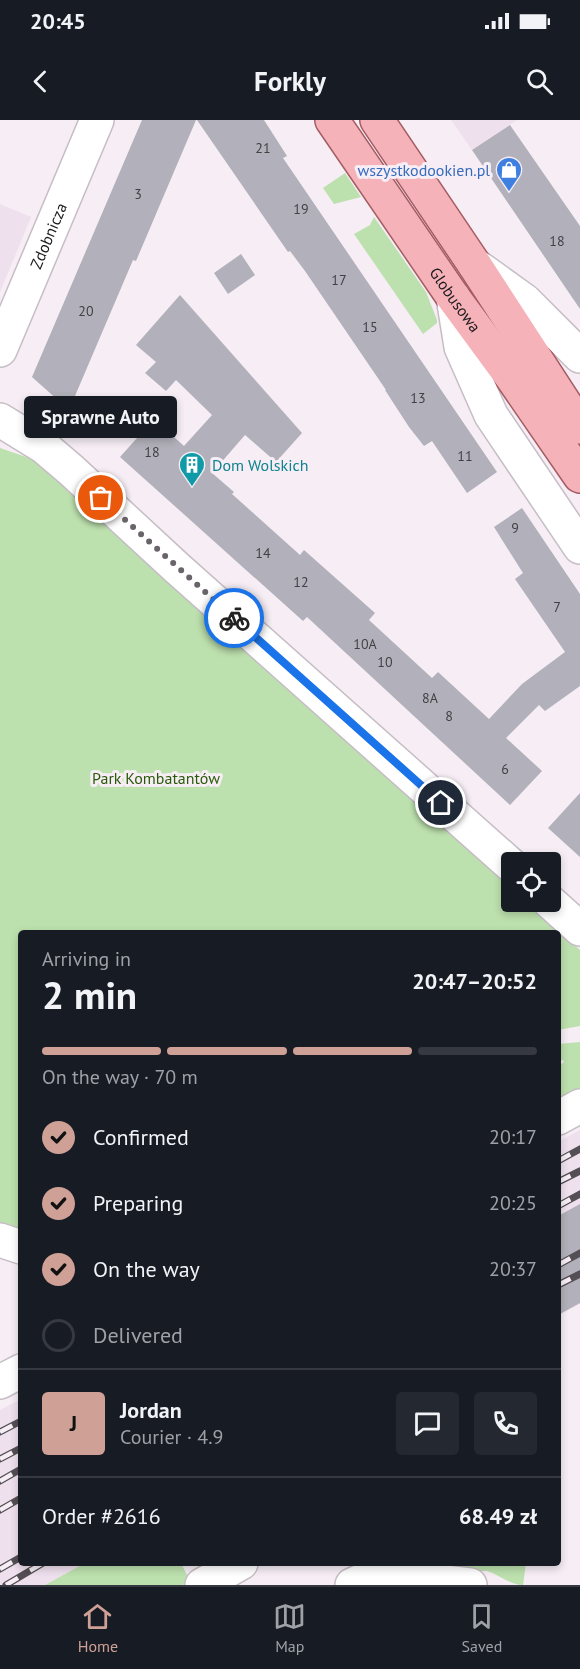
<!DOCTYPE html>
<meta charset="utf-8">
<style>
:root{--surface:#171b24;--page:#242831;--text:#f1f3f6;--muted:#9ea1a6;--line:#363941;--accent:#cfa196}
body{margin:0;font-family:"PT Sans",sans-serif;background:var(--page);color:var(--text);height:100vh;display:flex;flex-direction:column;font-size:22px;white-space:nowrap}
*{box-sizing:border-box;margin:0}
p{font-size:20px;color:var(--muted)}
.icon{flex:none;width:33px;height:33px;fill:none;stroke:currentColor;stroke-width:2;stroke-linecap:round;stroke-linejoin:round}
.map{position:relative;flex:1;overflow:hidden}
.drawer{position:absolute;left:18px;top:810px;width:543px;height:636px;display:flex;flex-direction:column;background:var(--surface);border-radius:6px;box-shadow:0 3px 9px #0003}
.drawer>*{flex:none}
.fabs{position:absolute;left:501px;top:732px;display:grid;gap:12px}
.fabs a{display:grid;place-items:center;width:60px;height:60px;border-radius:6px;background:var(--surface);box-shadow:0 3px 9px #0003;font-size:30px}
.pin{position:absolute;display:grid;place-items:center;width:51px;height:51px;color:#fff;margin:-26px;border:3px solid #fff;border-radius:50%;box-shadow:0 2px 6px #0007}
.courier{position:absolute;display:grid;place-items:center;width:60px;height:60px;margin:-30px;border:4px solid #1a73e8;border-radius:50%;background:#fff;color:#222;box-shadow:0 2px 8px #0007}
.bubble{position:absolute;height:42px;border-radius:6px;background:var(--surface);box-shadow:0 3px 9px #0003;font-size:20px;font-weight:700;line-height:42px;text-align:center}
.head em{font-style:normal;font-weight:700}
.head div{display:flex;flex-direction:column-reverse}
.head{display:flex;align-items:center;justify-content:space-between;height:102px;padding:0 24px}
h1{font-size:39px;font-weight:700;line-height:45px}
.bar{display:grid;grid-template-columns:repeat(4,1fr);gap:9px 6px;align-content:center;height:72px;padding:0 24px}
.bar i{height:8px;border-radius:4px;background:var(--line)}
.bar .active{background:var(--accent)}
.bar p{grid-column:span 4}
.line{display:flex;align-items:center;gap:15px;padding:0 24px;border-top:2px solid var(--line)}
.line div{flex:1}
.round{display:grid;place-items:center;flex:none;width:63px;height:63px;border-radius:6px;background:var(--page)}
ol{padding:0 24px;list-style:none}
li{display:flex;align-items:center;gap:18px;height:66px}
li p{margin-inline-start:auto}
li .icon{padding:6px;border-radius:50%;background:var(--accent);color:#111;stroke-width:4}
li:last-child{color:var(--muted)}
li i{width:33px;height:33px;border:3px solid var(--line);border-radius:50%}
.status{display:flex;justify-content:space-between;align-items:center;height:42px;padding:0 30px;background:var(--surface);direction:ltr}
.status svg{height:16px;fill:currentColor}
header{display:flex;justify-content:space-between;align-items:center;height:78px;padding:0 24px;background:var(--surface);font-size:27px;font-weight:700}
.menu{display:flex;justify-content:space-around;align-items:center;height:84px;border-top:2px solid var(--line);background:var(--surface);font-size:16px;color:var(--muted)}
.menu a{display:grid;justify-items:center;gap:3px}
.menu .active{color:var(--accent)}
.map>svg:first-child{display:block}
.built{fill:#efe0ed}
.green{fill:#bde1ae}
.building{fill:#b2b0ba}
.lines{fill:none;stroke-linecap:round;stroke-linejoin:round}
.minor-casing{stroke:#c6bdc5;stroke-width:36}
.major-casing{stroke:#a55c63;stroke-width:36}
.minor{stroke:#fff;stroke-width:33}
.major{stroke:#f5b2b8;stroke-width:33}
.rail-casing{stroke:#544f54;stroke-width:7}
.rail{stroke:#f6edf5;stroke-width:4.5;stroke-dasharray:14;stroke-linecap:butt}
.done{stroke:#696469;stroke-width:6;stroke-dasharray:0 10.8}
.route{stroke:#1a73e8;stroke-width:8}
.labels{text-anchor:middle;stroke-width:6;stroke-linejoin:round;paint-order:stroke}
.number-label{font-size:14px;fill:#424044}
.shop-label{font-size:16px;fill:#366cbe;stroke:#f6edf5;text-anchor:end}
.street-label{font-size:16px;fill:#1d1a1d;stroke:#f6edf5}
.culture-label{font-size:16px;fill:#0d838f;stroke:#f6edf5;text-anchor:start}
.park-label{font-size:16px;fill:#295a07;stroke:#f6edf5}
</style>
<div class="status"><b>20:45</b><svg viewBox="0 0 49 12"><path d="M0 12V9h3v3zM5 12V6h3v6zM10 12V3h3v9zM15 12V0h3v12zM26 1h20v11H26zM47 4h2v5h-2z"/></svg></div>
<header><svg class="icon" aria-label="back" viewBox="0 0 24 24"><path d="M15 5l-7 7 7 7"/></svg>Forkly<svg class="icon" aria-label="search" viewBox="0 0 24 24"><circle cx="10" cy="10" r="6"/><path d="M15 15l6 6"/></svg></header>
<div class="map">
<svg width="580" height="1465" viewBox="0 0 580 1465">
<rect width="100%" height="100%" fill="#f6edf5"/>
<!-- built -->
<path class="built" d="M451 0H517L472 30Z
M0 84 31 97 0 172Z
M580 1010V1184L558 1196V1022Z
M21 1279V1443H85L45 1465H0V1290Z"/>
<!-- green -->
<path class="green" d="M345 53 361 77 334 84 323 68Z
M374 97 426 172 437 200V203L423 214 354 114 370 105Z
M0 328 29 338 40 345 511 768 512 782H525L580 830V906L558 910V813H21V1112L0 1106Z
M580 922V969L558 980V946L564 942 563 940 558 942V924Z
M85 1443H181L190 1461 183 1465H45Z
M359 1443H526L523 1465C510 1465 500 1455 487 1451L364 1452Z"/>
<!-- building -->
<path class="building" d="M142 0H196L136 141 133 140 69 290 32 257Z
M197 0H264L287 36 283 38 497 352 467 373 432 321 424 326 409 307 385 270H386L305 151 290 131 288 132Z
M510 5 580 106V189L472 30Z
M241 134 255 155 228 174 214 153Z
M180 175 302 313 276 342 245 315 212 353 234 372 232 374 300 435 304 430 375 493 369 500 432 558 438 552 489 599 522 564 565 532 515 459 523 453 494 407 522 388 580 474V566L545 591 539 585 506 618 542 651 510 685 307 497 303 501 120 337 154 299 184 326 212 295 176 260 166 271 145 253 156 242 136 225Z
M580 673V737L548 708Z
M580 1084V1183L558 1195V1096Z"/>
<g class="lines">
<defs>
<g id="minor">
<path d="M475 145 525 181 580 236"/>
<path d="M453 177 461 227 491 295 580 427"/>
<path id="s1" d="M0 230 97 0"/>
<path d="M0 300 44 327 71 350 177 448 512 746"/>
<path d="M550 782 580 809"/>
<path d="M558 998 580 986"/>
<path d="M0 1120 21 1127"/>
<path d="M0 1262 21 1251"/>
<path d="M202 1465 241 1443"/>
<path d="M352 1465 374 1455H386L470 1465"/>
</g>
<g id="major">
<path id="s2" d="M332 0 453 177 511 256 580 356"/>
<path d="M377 0 474 144 580 307"/>
</g>
</defs>
<!-- minor casing -->
<use href="#minor" class="minor-casing"/>
<!-- major casing -->
<use href="#major" class="major-casing"/>
<!-- minor -->
<use href="#minor" class="minor"/>
<!-- major -->
<use href="#major" class="major"/>
<defs>
<path id="rail" d="M558 1041 580 1029
M558 1062 580 1051
M558 1086 580 1074
M558 1145 580 1133
M558 1165 580 1154
M0 1312 21 1301
M0 1339 21 1328
M0 1361 21 1349
M0 1390 21 1378
M0 1449 21 1437
M6 1465 43 1443"/>
</defs>
<!-- rail casing -->
<use href="#rail" class="rail-casing"/>
<!-- rail -->
<use href="#rail" class="rail"/>
</g>
<g class="lines">
<!-- done -->
<path class="done" d="M101 378 234 498"/>
<!-- route -->
<path class="route" d="M234 498 441 683"/>
</g>
<!-- icons -->
<defs>
<symbol id="shop-pin" viewBox="-11 -11 22 30"><path d="M0 17L-7.5 6A9.5 9.5 0 1 1 7.5 6Z" fill="#3f7fe0" stroke="#f6edf5"/><path d="M-5-2.5h2.3a2.7 3.5 0 0 1 5.4 0H5L5.5 6h-11ZM-1.5-2.5h3a1.5 2.3 0 0 0-3 0Z" fill="#fff"/></symbol>
<symbol id="building-pin" viewBox="-11 -11 22 30"><path d="M0 17L-7.5 6A9.5 9.5 0 1 1 7.5 6Z" fill="#0f9aa8" stroke="#f6edf5"/><path d="M-4-6H4V6H1V3H-1V6H-4ZM-2.5-4.3h1.7v1.8h-1.7ZM.8-4.3h1.7v1.8H.8ZM-2.5-1h1.7V.8h-1.7ZM.8-1h1.7V.8H.8Z" fill="#fff"/></symbol>
</defs>
<g fill-rule="evenodd">
<use href="#shop-pin" x="494" y="35" width="30" height="40"/>
<use href="#building-pin" x="177" y="330" width="30" height="40"/>
</g>
<g class="labels">
<!-- number labels -->
<g class="number-label">
<text x="263" y="33">21</text>
<text x="138" y="79">3</text>
<text x="301" y="94">19</text>
<text x="557" y="126">18</text>
<text x="339" y="165">17</text>
<text x="86" y="196">20</text>
<text x="370" y="212">15</text>
<text x="418" y="283">13</text>
<text x="152" y="337">18</text>
<text x="465" y="341">11</text>
<text x="515" y="413">9</text>
<text x="263" y="438">14</text>
<text x="301" y="467">12</text>
<text x="557" y="492">7</text>
<text x="365" y="529">10A</text>
<text x="385" y="547">10</text>
<text x="430" y="583">8A</text>
<text x="449" y="601">8</text>
<text x="505" y="654">6</text>
</g>
<!-- shop labels -->
<g class="shop-label">
<text x="490" y="56">wszystkodookien.pl</text>
</g>
<!-- street labels -->
<g class="street-label">
<text dy="6" stroke="none"><textPath href="#s1" startOffset="124">Zdobnicza</textPath></text>
<text dy="6" stroke="none"><textPath href="#s2" startOffset="218">Globusowa</textPath></text>
</g>
<!-- culture labels -->
<g class="culture-label">
<text x="212" y="351">Dom Wolskich</text>
</g>
<!-- park labels -->
<g class="park-label">
<text x="156" y="664">Park Kombatantów</text>
</g>
</g>
</svg>
<div class="fabs">
<a><svg class="icon" aria-label="locate" viewBox="0 0 24 24"><circle cx="12" cy="12" r="6"/><path d="M12 2v4M12 18v4M2 12h4M18 12h4"/></svg></a>
</div>
<div class="pin" style="left:101px;top:378px;background:#ea580c"><svg class="icon" aria-label="bag" viewBox="0 0 24 24"><path d="M5 8h14l-1 12H6zM9 8a3 3 0 0 1 6 0"/></svg></div>
<div class="pin" style="left:441px;top:683px;background:#1f2937"><svg class="icon" aria-label="home" viewBox="0 0 24 24"><path d="M3 11l9-7 9 7M6 9v11h12V9"/></svg></div>
<div class="courier" style="left:234px;top:498px"><svg class="icon" aria-label="bike" viewBox="0 0 24 24"><circle cx="6" cy="16" r="4"/><circle cx="18" cy="16" r="4"/><path d="M6 16l4-8h5l3 8M10 8l3 8H6M13 5h3"/></svg></div>
<div class="bubble" style="left:24px;top:276px;width:153px">Sprawne Auto</div>
<section class="drawer">
<div class="head"><div><h1>2 min</h1><p>Arriving in</p></div><em>20:47–20:52</em></div>
<div class="bar"><i class="active"></i><i class="active"></i><i class="active"></i><i></i><p>On the way · 70 m</p></div>
<ol>
<li><svg class="icon" aria-label="check" viewBox="0 0 24 24"><path d="M5 12l5 5 9-10"/></svg>Confirmed<p>20:17</p></li>
<li><svg class="icon" aria-label="check" viewBox="0 0 24 24"><path d="M5 12l5 5 9-10"/></svg>Preparing<p>20:25</p></li>
<li><svg class="icon" aria-label="check" viewBox="0 0 24 24"><path d="M5 12l5 5 9-10"/></svg>On the way<p>20:37</p></li>
<li><i></i>Delivered</li>
</ol>
<div class="line" style="height:108px"><b class="round" style="background:var(--accent);color:#111">J</b><div><b>Jordan</b><p>Courier · 4.9</p></div><a class="round"><svg class="icon" aria-label="chat" viewBox="0 0 24 24"><path d="M4 5h16v11H9l-5 4z"/></svg></a><a class="round"><svg class="icon" aria-label="phone" viewBox="0 0 24 24"><path d="M5 4h4l2 5-3 2q2 4 5 5l2-3 5 2v4C11 20 4 13 5 4z"/></svg></a></div>
<div class="line" style="height:78px"><div>Order #2616</div><b>68.49 zł</b></div>
</section>
</div>
<nav class="menu">
<a class="active"><svg class="icon" aria-label="home" viewBox="0 0 24 24"><path d="M3 11l9-7 9 7M6 9v11h12V9"/></svg>Home</a>
<a><svg class="icon" aria-label="map" viewBox="0 0 24 24"><path d="M3 6l6-2 6 2 6-2v14l-6 2-6-2-6 2zM9 4v14M15 6v14"/></svg>Map</a>
<a><svg class="icon" aria-label="saved" viewBox="0 0 24 24"><path d="M7 4h10v16l-5-4-5 4z"/></svg>Saved</a>
</nav>
